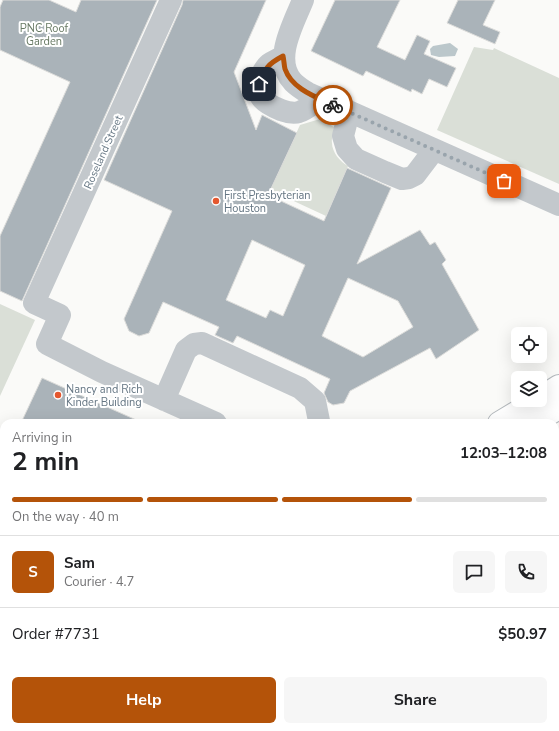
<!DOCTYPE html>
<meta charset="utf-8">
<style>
:root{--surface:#fff;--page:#f6f6f6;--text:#202124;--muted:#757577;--line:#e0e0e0;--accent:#b45309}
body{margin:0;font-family:"Nunito Sans",sans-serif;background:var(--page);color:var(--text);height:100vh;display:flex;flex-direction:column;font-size:15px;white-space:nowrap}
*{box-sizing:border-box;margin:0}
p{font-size:13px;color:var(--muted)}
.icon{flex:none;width:22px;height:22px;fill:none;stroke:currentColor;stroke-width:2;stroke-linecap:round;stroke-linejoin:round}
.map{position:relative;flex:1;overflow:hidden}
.details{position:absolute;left:0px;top:419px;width:559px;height:312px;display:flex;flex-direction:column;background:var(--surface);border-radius:12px 12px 0 0;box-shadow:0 4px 16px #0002}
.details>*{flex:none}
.tools{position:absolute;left:511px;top:327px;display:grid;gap:8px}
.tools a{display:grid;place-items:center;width:36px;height:36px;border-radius:6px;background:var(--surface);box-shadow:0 4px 16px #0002;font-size:20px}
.pin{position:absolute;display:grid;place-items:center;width:34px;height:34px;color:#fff;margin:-17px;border-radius:8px;box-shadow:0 2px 6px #0006}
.courier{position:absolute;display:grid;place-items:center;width:40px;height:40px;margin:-20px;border:3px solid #b45309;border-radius:50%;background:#fff;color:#222;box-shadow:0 1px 5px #0007}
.head em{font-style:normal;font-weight:700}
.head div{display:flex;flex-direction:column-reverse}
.head{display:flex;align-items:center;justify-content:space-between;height:68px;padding:0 12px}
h1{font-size:26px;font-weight:700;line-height:30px}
.bar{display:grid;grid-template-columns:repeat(4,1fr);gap:6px 4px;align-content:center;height:48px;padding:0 12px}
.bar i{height:5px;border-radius:3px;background:var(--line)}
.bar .on{background:var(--accent)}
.bar p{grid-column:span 4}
.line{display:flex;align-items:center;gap:10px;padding:0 12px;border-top:1px solid var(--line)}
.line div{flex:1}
.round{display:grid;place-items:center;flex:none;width:42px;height:42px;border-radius:6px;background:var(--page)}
.primary-button{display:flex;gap:8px;margin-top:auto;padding:8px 12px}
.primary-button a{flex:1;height:46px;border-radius:6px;background:var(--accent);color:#fff;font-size:16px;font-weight:700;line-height:46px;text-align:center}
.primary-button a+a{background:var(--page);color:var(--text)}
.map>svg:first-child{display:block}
.green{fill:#dadfd7}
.water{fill:#bbc7cb}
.building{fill:#aab3b9;stroke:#dcdcda;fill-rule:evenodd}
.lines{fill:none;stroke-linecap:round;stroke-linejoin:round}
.major-casing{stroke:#b5babe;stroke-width:24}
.minor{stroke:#c3c8cc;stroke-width:22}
.major{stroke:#fff;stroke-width:22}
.tram{stroke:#a2aab0;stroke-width:1}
.done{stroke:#99a4ac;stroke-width:4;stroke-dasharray:0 7.2}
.route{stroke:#b45309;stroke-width:5}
.poi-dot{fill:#e4572e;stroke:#fff;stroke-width:1.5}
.labels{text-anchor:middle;stroke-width:4;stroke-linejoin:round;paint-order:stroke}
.park-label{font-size:11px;fill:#687a64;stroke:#fff}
.street-label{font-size:11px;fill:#657683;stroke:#fff}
.poi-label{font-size:11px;fill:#657683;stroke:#fff;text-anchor:start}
</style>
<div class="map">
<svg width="559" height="731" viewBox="0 0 559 731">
<rect width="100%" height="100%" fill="#fafaf8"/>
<!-- green -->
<path class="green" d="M474 47 493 50 494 48 559 78V184L437 130Z
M320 119 334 127C334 131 331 138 332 143 332 152 340 162 348 166L326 216 270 190 300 125Z
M0 304 35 320 0 396Z"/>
<!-- water -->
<path class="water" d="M450 43 458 49 455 56 439 57 431 55 430 49 433 46Z"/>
<!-- building -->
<path class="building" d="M3 0H49L76 12 81 0H157L22 301 0 291V236L70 82 0 50V7Z
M183 0H266L234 72 256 130 262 115 297 133 268 195 324 221 347 168 391 188 357 264 420 230 430 245 435 242 446 260 442 264 479 330 436 359 430 348 350 391 344 403 333 405 328 402 324 393 330 379 237 336 233 343 215 335 219 327 163 302 149 333 139 336 129 331 124 319 172 211 104 180 182 5ZM252 240 305 265 283 316 270 310 266 318 226 300ZM348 278 398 301 413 327 363 357 322 336Z
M335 0H400L377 47 405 60 417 35 430 41 424 54 456 68 447 87 429 79 422 94 412 89 411 92 366 71 363 76 311 51Z
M458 0H495L483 25 500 32 495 44 447 23Z
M42 378 143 423H21Z"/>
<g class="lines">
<defs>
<path id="major" d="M540 398 559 386
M499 423 537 400
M534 423 559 408
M0 631 4 637
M0 682 4 685
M555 706 559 704
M0 714 4 712
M42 727 45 731
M9 731 16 727
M513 731 520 727"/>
</defs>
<!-- major casing -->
<use href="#major" class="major-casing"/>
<!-- minor -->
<path class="minor" d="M171 0 34 303 60 315 47 344 102 372 216 423
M303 0C294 23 272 60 293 82 297 86 303 90 308 93L559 205
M283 56C279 59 273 61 269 64 265 67 263 72 261 76 253 96 264 103 281 110 287 112 293 114 299 112 306 110 314 103 320 99
M349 112 343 136 347 149 356 159 385 172 402 179 409 178 415 175 434 150
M164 400 186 350 194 344 202 343 300 388 315 401 319 421 318 423
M555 605 559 612"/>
<!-- major -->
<use href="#major" class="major"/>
<!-- tram -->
<path class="tram" d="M555 723 559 720
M541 731 547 727"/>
</g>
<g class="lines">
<!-- done -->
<path class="done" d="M333 105 504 181"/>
<!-- route -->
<path class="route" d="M259 84C265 68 268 64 283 56 284 60 284 65 285 69 292 89 316 97 333 105"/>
</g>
<!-- markers -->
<g class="poi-dot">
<circle cx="216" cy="201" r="4"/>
<circle cx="58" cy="395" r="4"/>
</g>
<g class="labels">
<!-- park labels -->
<g class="park-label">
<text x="44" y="32">PNC Roof<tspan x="44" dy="13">Garden</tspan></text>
</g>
<!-- street labels -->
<g class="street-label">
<text transform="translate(103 152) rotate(-66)" y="4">Roseland Street</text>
</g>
<!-- poi labels -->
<g class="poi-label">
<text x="224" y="199">First Presbyterian<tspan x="224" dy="13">Houston</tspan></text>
<text x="66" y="393">Nancy and Rich<tspan x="66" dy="13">Kinder Building</tspan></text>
</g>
</g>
</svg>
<div class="tools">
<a><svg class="icon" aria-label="locate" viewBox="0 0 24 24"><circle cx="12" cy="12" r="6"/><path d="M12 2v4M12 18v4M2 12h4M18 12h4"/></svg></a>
<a><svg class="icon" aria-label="layers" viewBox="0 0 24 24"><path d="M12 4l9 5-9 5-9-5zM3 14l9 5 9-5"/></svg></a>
</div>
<div class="pin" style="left:504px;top:181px;background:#ea580c"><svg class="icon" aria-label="bag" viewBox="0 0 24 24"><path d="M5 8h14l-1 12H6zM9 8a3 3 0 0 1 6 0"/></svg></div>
<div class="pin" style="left:259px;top:84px;background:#1f2937"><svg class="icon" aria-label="home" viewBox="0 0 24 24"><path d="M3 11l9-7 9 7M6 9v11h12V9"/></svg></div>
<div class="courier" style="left:333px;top:105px"><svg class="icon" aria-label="bike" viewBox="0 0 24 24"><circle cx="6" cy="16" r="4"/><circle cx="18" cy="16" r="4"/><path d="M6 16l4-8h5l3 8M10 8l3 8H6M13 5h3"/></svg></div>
<section class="details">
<div class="head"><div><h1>2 min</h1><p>Arriving in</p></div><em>12:03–12:08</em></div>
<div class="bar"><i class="on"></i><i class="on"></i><i class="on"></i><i></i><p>On the way · 40 m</p></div>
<div class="line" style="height:72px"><b class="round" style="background:var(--accent);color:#fff">S</b><div><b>Sam</b><p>Courier · 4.7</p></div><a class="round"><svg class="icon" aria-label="chat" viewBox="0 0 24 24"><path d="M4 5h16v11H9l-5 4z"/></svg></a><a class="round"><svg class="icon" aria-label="phone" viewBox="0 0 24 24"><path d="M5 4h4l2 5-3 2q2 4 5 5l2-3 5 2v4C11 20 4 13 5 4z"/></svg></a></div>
<div class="line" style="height:52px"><div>Order #7731</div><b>$50.97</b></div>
<div class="primary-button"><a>Help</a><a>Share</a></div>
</section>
</div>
